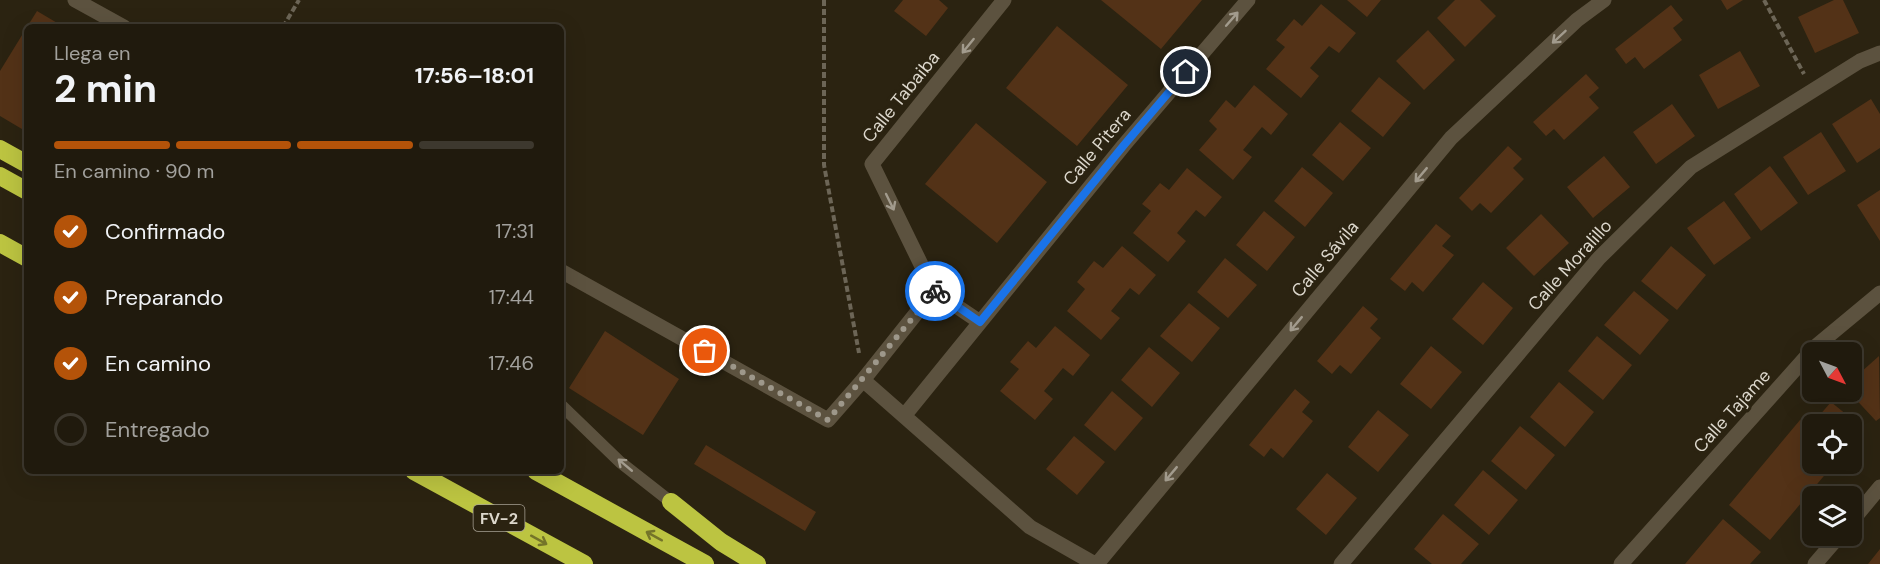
<!DOCTYPE html>
<html lang="es">
<meta charset="utf-8">
<style>
:root{--surface:#201a0d;--page:#2d271b;--text:#f1f3f6;--muted:#a2a19d;--line:#3d382e;--accent:#b45309}
body{margin:0;font-family:"DM Sans",sans-serif;background:var(--page);color:var(--text);height:100vh;display:flex;flex-direction:column;font-size:22px;white-space:nowrap}
*{box-sizing:border-box;margin:0}
p{font-size:20px;color:var(--muted)}
.icon{flex:none;width:33px;height:33px;fill:none;stroke:currentColor;stroke-width:2;stroke-linecap:round;stroke-linejoin:round}
.map{position:relative;flex:1;overflow:hidden}
.details{position:absolute;left:24px;top:24px;width:540px;height:450px;display:flex;flex-direction:column;background:var(--surface);border-radius:9px;box-shadow:0 6px 24px #0002,0 0 0 2px var(--line)}
.details>*{flex:none}
.needle{width:39px;rotate:131deg}
.controls{position:absolute;left:1802px;top:342px;display:grid;gap:12px}
.controls a{display:grid;place-items:center;width:60px;height:60px;border-radius:9px;background:var(--surface);box-shadow:0 6px 24px #0002,0 0 0 2px var(--line);font-size:30px}
.pin{position:absolute;display:grid;place-items:center;width:51px;height:51px;color:#fff;margin:-26px;border:3px solid #fff;border-radius:50%;box-shadow:0 2px 6px #0007}
.courier{position:absolute;display:grid;place-items:center;width:60px;height:60px;margin:-30px;border:4px solid #1a73e8;border-radius:50%;background:#fff;color:#222;box-shadow:0 2px 8px #0007}
.summary em{font-style:normal;font-weight:700}
.summary div{display:flex;flex-direction:column-reverse}
.summary{display:flex;align-items:center;justify-content:space-between;height:102px;padding:0 30px}
h1{font-size:39px;font-weight:700;line-height:45px}
.bar{display:grid;grid-template-columns:repeat(4,1fr);gap:9px 6px;align-content:center;height:72px;padding:0 30px}
.bar i{height:8px;border-radius:4px;background:var(--line)}
.bar .on{background:var(--accent)}
.bar p{grid-column:span 4}
ol{padding:0 30px;list-style:none}
li{display:flex;align-items:center;gap:18px;height:66px}
li p{margin-inline-start:auto}
li .icon{padding:6px;border-radius:50%;background:var(--accent);color:#fff;stroke-width:4}
li:last-child{color:var(--muted)}
li i{width:33px;height:33px;border:3px solid var(--line);border-radius:50%}
.map>svg:first-child{display:block}
.building{fill:#533217}
.lines{fill:none;stroke-linecap:round;stroke-linejoin:round}
.path{stroke:#6c6556;stroke-width:4;stroke-dasharray:6 3;stroke-linecap:butt}
.lane{stroke:#5c523f;stroke-width:12}
.street{stroke:#5c523f;stroke-width:15}
.highway{stroke:#bcc441;stroke-width:18}
.oneway{stroke:#a29b8d}
.oneway2{stroke:#747429}
.done{stroke:#9e988b;stroke-width:6;stroke-dasharray:0 10.8}
.route{stroke:#1a73e8;stroke-width:8}
.labels{text-anchor:middle;stroke-width:6;stroke-linejoin:round;paint-order:stroke}
.shield{fill:#2b2311;stroke:#a7a194;stroke-width:1.5}
.shield-label{font-size:16px;font-weight:bold;fill:#dcd7cc}
.street-label{font-size:18px;fill:#dcd7cc;stroke:#2b2311}
</style>
<div class="map">
<svg width="1880" height="564" viewBox="0 0 1880 564">
<rect width="100%" height="100%" fill="#2b2311"/>
<!-- building -->
<path class="building" d="M903 0H939L948 8 926 36 894 11Z
M1101 0H1202L1161 49Z
M1347 0H1381L1367 17Z
M1455 0H1480L1496 16 1465 47 1437 18Z
M1721 0H1743L1727 10Z
M1834 0H1843L1859 33 1815 53 1798 17Z
M1321 4 1356 33 1339 53 1329 46 1310 68 1319 76 1301 98 1266 69 1285 47 1276 40 1294 19 1302 26Z
M1671 5 1683 20 1673 28 1682 40 1644 69 1635 57 1626 64 1615 49Z
M37 11 64 27H27Z
M1057 26 1128 85 1077 146 1006 88Z
M27 27V132L0 116V71Z
M1428 30 1455 60 1424 90 1396 61Z
M1740 51 1760 86 1718 109 1699 75Z
M1586 74 1599 88 1589 97 1599 108 1564 140 1554 129 1546 136 1533 122Z
M1379 77 1411 103 1383 137 1351 111Z
M1254 85 1288 114 1271 135 1262 127 1243 150 1252 157 1233 180 1199 150 1217 129 1209 121 1226 100 1235 108Z
M1871 99 1880 114V148L1857 163 1832 124Z
M1672 104 1695 136 1656 164 1633 132Z
M1340 122 1371 148 1343 181 1312 155Z
M976 123 1047 182 997 243 925 184Z
M1821 132 1846 171 1808 195 1783 157Z
M1508 146 1522 159 1513 168 1524 179 1491 213 1480 203 1472 211 1459 198Z
M1604 156 1630 187 1593 218 1567 187Z
M1770 166 1798 203 1761 231 1734 194Z
M1302 167 1333 193 1305 227 1274 201Z
M1187 168 1222 197 1205 217 1196 210 1177 233 1186 241 1168 262 1133 233 1151 211 1142 204 1160 183 1169 190Z
M1880 190V241L1857 205Z
M1724 201 1751 238 1714 265 1687 228Z
M1264 211 1295 237 1267 271 1236 245Z
M1541 214 1569 243 1534 276 1506 248Z
M1436 224 1451 236 1442 246 1454 255 1423 292 1412 282 1405 291 1390 279Z
M1122 246 1156 275 1139 295 1130 288 1111 311 1120 318 1101 340 1067 311 1085 289 1077 282 1094 261 1103 268Z
M1671 246 1706 275 1677 310 1641 281Z
M1225 258 1257 285 1228 318 1197 292Z
M1483 282 1513 308 1483 345 1452 319Z
M1634 291 1669 320 1640 355 1604 325Z
M1189 303 1220 328 1192 362 1160 336Z
M1363 306 1378 319 1370 328 1381 338 1351 374 1340 365 1332 374 1317 361Z
M1055 326 1090 355 1073 376 1063 368 1044 391 1053 399 1035 420 1000 391 1019 369 1010 362 1028 341 1036 348Z
M605 331 679 379 643 435 569 388Z
M1597 336 1632 365 1603 400 1568 371Z
M1431 346 1462 372 1431 409 1400 384Z
M1149 347 1180 373 1152 407 1121 380Z
M1879 356 1880 418 1876 421 1849 392 1851 381Z
M1559 382 1594 412 1565 447 1530 417Z
M1295 389 1310 402 1302 412 1313 421 1283 458 1271 448 1264 457 1249 445Z
M1112 391 1143 418 1115 451 1084 425Z
M1831 402 1863 428 1851 443V424H1812Z
M1378 410 1409 435 1378 472 1348 447Z
M1800 420 1812 430V464H1834L1770 540 1729 505Z
M1520 426 1555 455 1526 490 1491 461Z
M1074 436 1105 462 1077 495 1046 469Z
M706 445 816 512 805 531 694 464Z
M1483 470 1518 500 1489 535 1454 505Z
M1327 473 1357 498 1326 535 1296 509Z
M1443 514 1479 544 1461 564H1432L1414 549Z
M1723 519 1761 552 1750 564H1685Z
M1880 549V564H1868Z"/>
<g class="lines">
<!-- path -->
<path class="path" d="M824 0V165L859 353
M1764 0 1804 74
M283 27 299 0"/>
<!-- lane -->
<path class="lane" d="M561 405 620 462 671 502"/>
<!-- street -->
<path class="street" d="M75 0 124 27
M561 271 828 420 863 380
M934 291 872 164 1004 0
M980 322 934 291 863 380 904 416 1124 145 1248 0
M904 416 1030 527 1095 564
M1851 522 1880 487
M1097 564 1451 138 1577 20 1604 0
M1341 564 1599 258 1691 167 1860 61 1880 53
M1621 564 1815 347 1880 293
M1815 564 1839 536"/>
<!-- highway -->
<path class="highway" d="M0 149 27 164
M0 176 27 191
M0 243 27 258
M414 471 584 564
M536 471 705 564
M671 502 721 542 757 564"/>
</g>
<!-- one-way arrows -->
<defs><path id="oneway-shaft" d="M-6 0H5M1.5-3L5.5 0L1.5 3" fill="none" stroke-width="1.6" stroke-linecap="round" stroke-linejoin="round" transform="scale(1.5)"/></defs>
<g class="oneway">
<use href="#oneway-shaft" transform="translate(1232 19) rotate(-49)"/>
<use href="#oneway-shaft" transform="translate(1559 37) rotate(137)"/>
<use href="#oneway-shaft" transform="translate(968 46) rotate(129)"/>
<use href="#oneway-shaft" transform="translate(1421 175) rotate(130)"/>
<use href="#oneway-shaft" transform="translate(890 202) rotate(64)"/>
<use href="#oneway-shaft" transform="translate(1296 324) rotate(130)"/>
<use href="#oneway-shaft" transform="translate(625 465) rotate(-140)"/>
<use href="#oneway-shaft" transform="translate(1171 474) rotate(130)"/>
</g>
<g class="oneway2">
<use href="#oneway-shaft" transform="translate(654 536) rotate(-151)"/>
<use href="#oneway-shaft" transform="translate(539 540) rotate(29)"/>
</g>
<g class="lines">
<!-- done -->
<path class="done" d="M705 351 828 420 935 291"/>
<!-- route -->
<path class="route" d="M935 291 980 322 1124 145 1186 72"/>
</g>
<g class="labels">
<!-- shield labels -->
<rect class="shield" x="473.5" y="505" width="51" height="26" rx="4.5"/>
<g class="shield-label">
<text x="499" y="524">FV-2</text>
</g>
<!-- street labels -->
<g class="street-label">
<text transform="translate(901 97) rotate(-51)" y="6">Calle Tabaiba</text>
<text transform="translate(1097 147) rotate(-50)" y="6">Calle Pitera</text>
<text transform="translate(1325 259) rotate(-50)" y="6">Calle Sávila</text>
<text transform="translate(1570 265) rotate(-48)" y="6">Calle Moralillo</text>
<text transform="translate(1732 411) rotate(-48)" y="6">Calle Tajame</text>
</g>
</g>
</svg>
<div class="controls">
<a><svg class="needle" viewBox="-14 -14 28 28"><path d="M0-13l5 13h-10z" fill="#e53935"/><path d="M0 13l5-13h-10z" fill="#a2a19d"/></svg></a>
<a><svg class="icon" aria-label="locate" viewBox="0 0 24 24"><circle cx="12" cy="12" r="6"/><path d="M12 2v4M12 18v4M2 12h4M18 12h4"/></svg></a>
<a><svg class="icon" aria-label="layers" viewBox="0 0 24 24"><path d="M12 4l9 5-9 5-9-5zM3 14l9 5 9-5"/></svg></a>
</div>
<div class="pin" style="left:705px;top:351px;background:#ea580c"><svg class="icon" aria-label="bag" viewBox="0 0 24 24"><path d="M5 8h14l-1 12H6zM9 8a3 3 0 0 1 6 0"/></svg></div>
<div class="pin" style="left:1186px;top:72px;background:#1f2937"><svg class="icon" aria-label="home" viewBox="0 0 24 24"><path d="M3 11l9-7 9 7M6 9v11h12V9"/></svg></div>
<div class="courier" style="left:935px;top:291px"><svg class="icon" aria-label="bike" viewBox="0 0 24 24"><circle cx="6" cy="16" r="4"/><circle cx="18" cy="16" r="4"/><path d="M6 16l4-8h5l3 8M10 8l3 8H6M13 5h3"/></svg></div>
<section class="details">
<div class="summary"><div><h1>2 min</h1><p>Llega en</p></div><em>17:56–18:01</em></div>
<div class="bar"><i class="on"></i><i class="on"></i><i class="on"></i><i></i><p>En camino · 90 m</p></div>
<ol>
<li><svg class="icon" aria-label="check" viewBox="0 0 24 24"><path d="M5 12l5 5 9-10"/></svg>Confirmado<p>17:31</p></li>
<li><svg class="icon" aria-label="check" viewBox="0 0 24 24"><path d="M5 12l5 5 9-10"/></svg>Preparando<p>17:44</p></li>
<li><svg class="icon" aria-label="check" viewBox="0 0 24 24"><path d="M5 12l5 5 9-10"/></svg>En camino<p>17:46</p></li>
<li><i></i>Entregado</li>
</ol>
</section>
</div>
